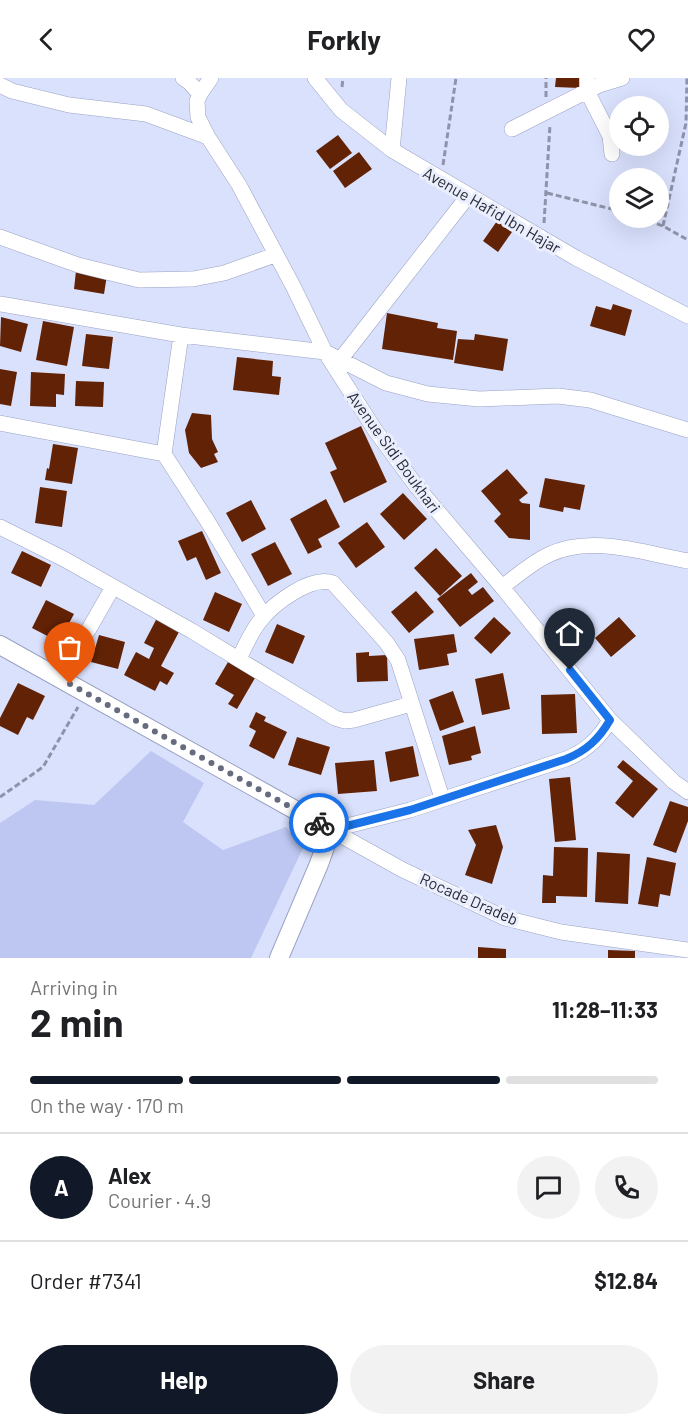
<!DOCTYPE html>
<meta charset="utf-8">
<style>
:root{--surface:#fff;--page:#f2f2f2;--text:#202124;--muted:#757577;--line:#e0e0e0;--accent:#111827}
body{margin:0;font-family:Barlow,sans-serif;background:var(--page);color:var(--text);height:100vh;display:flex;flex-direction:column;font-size:22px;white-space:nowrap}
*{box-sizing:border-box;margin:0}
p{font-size:20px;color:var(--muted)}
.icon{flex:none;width:33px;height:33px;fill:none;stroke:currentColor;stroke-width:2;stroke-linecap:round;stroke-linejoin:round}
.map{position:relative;height:880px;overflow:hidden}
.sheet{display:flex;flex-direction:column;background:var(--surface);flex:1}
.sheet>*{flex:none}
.buttons{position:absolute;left:609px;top:18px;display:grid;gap:12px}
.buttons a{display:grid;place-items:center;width:60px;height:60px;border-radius:50%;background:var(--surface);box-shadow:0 6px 24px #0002;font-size:30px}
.pin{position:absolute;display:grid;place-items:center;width:51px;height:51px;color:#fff;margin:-62px -26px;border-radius:50% 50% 50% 0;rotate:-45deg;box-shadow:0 0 6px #0007}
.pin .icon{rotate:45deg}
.courier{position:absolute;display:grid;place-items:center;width:60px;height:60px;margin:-30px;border:4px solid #1a73e8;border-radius:50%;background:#fff;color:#222;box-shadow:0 2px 8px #0007}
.summary em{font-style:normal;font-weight:700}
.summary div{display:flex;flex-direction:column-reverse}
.summary{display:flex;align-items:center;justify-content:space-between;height:102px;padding:0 30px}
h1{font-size:39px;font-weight:700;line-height:45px}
.bar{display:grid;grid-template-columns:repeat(4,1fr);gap:9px 6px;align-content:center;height:72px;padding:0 30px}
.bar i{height:8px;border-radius:4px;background:var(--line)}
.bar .selected{background:var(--accent)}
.bar p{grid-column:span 4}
.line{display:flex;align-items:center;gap:15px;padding:0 30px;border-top:2px solid var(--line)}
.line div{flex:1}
.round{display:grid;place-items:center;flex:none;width:63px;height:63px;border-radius:32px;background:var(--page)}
.cta{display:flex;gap:12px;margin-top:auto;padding:12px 30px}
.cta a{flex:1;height:69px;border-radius:36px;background:var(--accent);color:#fff;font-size:24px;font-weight:700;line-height:69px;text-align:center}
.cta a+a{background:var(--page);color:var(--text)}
header{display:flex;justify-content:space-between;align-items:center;height:78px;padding:0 30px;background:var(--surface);font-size:27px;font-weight:700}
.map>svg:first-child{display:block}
.green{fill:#bdc7f2}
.building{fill:#622205}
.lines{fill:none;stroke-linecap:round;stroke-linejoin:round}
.minor-casing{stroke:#9aa2c2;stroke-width:16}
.tertiary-casing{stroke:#9aa2c2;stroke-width:20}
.path{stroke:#8e93a9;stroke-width:3;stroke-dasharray:6 3;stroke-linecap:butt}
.minor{stroke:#fff;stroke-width:15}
.tertiary{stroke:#fff;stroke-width:18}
.done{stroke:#666b7d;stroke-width:6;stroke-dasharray:0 10.8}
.route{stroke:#1a73e8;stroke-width:8}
.labels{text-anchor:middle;stroke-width:6;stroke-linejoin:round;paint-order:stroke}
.street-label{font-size:16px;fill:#282b38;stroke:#ebeffd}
</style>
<header><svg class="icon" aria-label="back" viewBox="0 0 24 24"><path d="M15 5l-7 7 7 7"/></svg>Forkly<svg class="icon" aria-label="heart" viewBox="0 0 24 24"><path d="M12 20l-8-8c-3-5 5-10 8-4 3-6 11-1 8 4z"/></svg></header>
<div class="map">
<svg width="688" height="880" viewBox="0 0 688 880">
<rect width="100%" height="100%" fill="#dae1fd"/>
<!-- green -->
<path class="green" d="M151 673 204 705 183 744 223 772 286 749 303 770 251 880H0V745L35 722 94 727Z"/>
<!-- building -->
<path class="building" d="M556 0H580V10L555 9Z
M338 57 352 75 330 91 316 73Z
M359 74 372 91 345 110 333 93Z
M497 143 512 154 498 174 483 163Z
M76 193 107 197 104 216 74 211Z
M613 226 632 232 625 258 590 248 596 228 611 232Z
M387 235 438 245 437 250 457 253 453 282 382 271Z
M1 239 28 246 21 274 0 268Z
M43 243 74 249 67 288 36 282Z
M86 256 113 259 109 291 82 288Z
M475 256 508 261 503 293 454 285 458 261 474 262Z
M237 279 273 283 272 298 281 299 279 317 233 312Z
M0 291 17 294 11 328 0 326Z
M31 294 65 296 64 317 56 316V329L30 328Z
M76 303 104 304 103 329 75 328Z
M192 335 211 337 212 361 218 374 214 376 218 384 201 390 189 375 185 352Z
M361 348 387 404 344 425 330 394 337 391 325 365Z
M53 366 78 370 72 406 45 402 47 390 49 391Z
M507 391 528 415 519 422 522 425 530 426V462L509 460 494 443 501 436 481 413Z
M545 400 585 407 580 432 564 429 563 434 539 429Z
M40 409 67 413 62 449 35 445Z
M403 415 427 441 404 462 380 436Z
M326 421 340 449 318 461 322 469 308 476 290 441Z
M251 422 266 451 242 464 226 435Z
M367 444 385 469 356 490 338 465Z
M202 453 221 495 206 502 196 479 187 483 178 463Z
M275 464 292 496 268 508 251 476Z
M436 470 462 498 440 518 414 490Z
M22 473 51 487 41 509 11 495Z
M471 495 478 504 468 512 472 517 483 509 494 523 460 549 437 521Z
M416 513 434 534 409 555 391 534Z
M215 514 242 526 229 554 203 542Z
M46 522 74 536 59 564 32 550Z
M494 539 511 555 491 576 474 560Z
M619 539 636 558 611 579 595 560Z
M157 540 180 552 161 588 174 595 167 607 160 603 155 613 124 597 136 574 149 581 154 570 144 565Z
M277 546 305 558 293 586 265 574Z
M454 556 457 574 447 576 449 587 419 592 414 561Z
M99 557 125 564 118 591 91 584Z
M369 574V578L387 577 388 603 357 604 356 575Z
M228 584 255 600 237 631 228 626 234 617 215 606Z
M503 595 510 631 482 637 475 601Z
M18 605 45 618 33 642 27 639 18 657 0 648V640Z
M453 613 464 644 440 653 429 622Z
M575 616 577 655 542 656 541 617Z
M256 634 266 639 264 643 287 654 274 681 249 668 256 653 249 649Z
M475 648 481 675 471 678 472 682 449 687 442 658Z
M297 659 330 669 321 697 288 687Z
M413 668 419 698 390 704 385 674Z
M374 682 377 713 338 716 335 685Z
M623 682 658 711 633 740 615 725 633 703 617 689Z
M570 699 576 762 555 764 549 701Z
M670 723 688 729V743L676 775 653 767Z
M496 747 503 769 492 806 465 797 476 767 468 752Z
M554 769 588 770 587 819 556 818V825H542L543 797 553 798Z
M597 774 630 776 628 826 595 824Z
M647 779 676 785 670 818 660 816 658 829 638 826Z
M478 869 506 871V880H478Z
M608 872 635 873V880H608Z"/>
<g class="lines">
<defs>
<path id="minor" d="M183 0 189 4 200 16
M211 0 200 16 197 23 198 39 208 59 239 107 293 208 325 274 375 352 417 409 502 509 610 642 674 704 688 714
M315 0 341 32 392 72 576 180 688 238
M587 0V13L610 58 612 76
M0 7 12 13 69 27 146 36 208 59
M512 51 599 7 622 0
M392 72 399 0
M0 159 78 187 139 202 193 201 224 195 275 177
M0 226 181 257 325 274 386 305 428 316 479 321 558 318 590 322 688 352
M181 257 164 376 208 444 264 538
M340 282 468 118
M0 345 164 376
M0 449 64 481 192 553 335 640 345 643 354 642 411 626
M502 509C517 498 531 485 548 477 590 456 644 475 688 483
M239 581C245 568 251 554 260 543 273 526 311 497 333 505L386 564 398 582 442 720
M54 597 89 551 113 509
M331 752 403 792 505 840 561 854 688 872
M331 752 410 732 566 681C586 673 599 661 610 642"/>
<path id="tertiary" d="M0 567 331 752 319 786 279 880"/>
</defs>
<!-- minor casing -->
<use href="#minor" class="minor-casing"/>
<!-- tertiary casing -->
<use href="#tertiary" class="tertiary-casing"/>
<!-- path -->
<path class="path" d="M342 9 343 0
M546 19V0
M443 87 456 0
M547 115 620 133
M640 140 663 148 688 162
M544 145 550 47
M663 148 686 45 687 0
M0 719 43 689 78 629"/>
<!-- minor -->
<use href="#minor" class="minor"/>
<!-- tertiary -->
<use href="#tertiary" class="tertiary"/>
</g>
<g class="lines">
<!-- done -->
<path class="done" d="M70 606 319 745"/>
<!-- route -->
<path class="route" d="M319 745 331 752 410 732 566 681C586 673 599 661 610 642L570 592"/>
</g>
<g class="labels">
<!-- street labels -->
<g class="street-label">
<text transform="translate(492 132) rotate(30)" y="6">Avenue Hafid Ibn Hajar</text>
<text transform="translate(394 374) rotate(54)" y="6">Avenue Sidi Boukhari</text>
<text transform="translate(469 821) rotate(24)" y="6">Rocade Dradeb</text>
</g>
</g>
</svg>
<div class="buttons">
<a><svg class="icon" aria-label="locate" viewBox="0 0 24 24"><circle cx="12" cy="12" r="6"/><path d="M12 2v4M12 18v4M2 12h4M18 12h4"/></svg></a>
<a><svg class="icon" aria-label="layers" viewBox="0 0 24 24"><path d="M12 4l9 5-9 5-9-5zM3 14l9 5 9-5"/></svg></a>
</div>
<div class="pin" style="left:70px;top:606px;background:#ea580c"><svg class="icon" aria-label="bag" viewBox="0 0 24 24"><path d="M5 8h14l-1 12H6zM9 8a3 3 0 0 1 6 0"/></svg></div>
<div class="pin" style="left:570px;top:592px;background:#1f2937"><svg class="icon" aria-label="home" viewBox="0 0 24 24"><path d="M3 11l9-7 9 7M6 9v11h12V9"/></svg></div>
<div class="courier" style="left:319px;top:745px"><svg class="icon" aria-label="bike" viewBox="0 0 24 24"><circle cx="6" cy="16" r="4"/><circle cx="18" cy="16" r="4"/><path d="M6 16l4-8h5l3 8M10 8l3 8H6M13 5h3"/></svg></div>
</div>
<section class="sheet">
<div class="summary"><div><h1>2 min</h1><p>Arriving in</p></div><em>11:28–11:33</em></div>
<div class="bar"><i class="selected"></i><i class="selected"></i><i class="selected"></i><i></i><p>On the way · 170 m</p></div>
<div class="line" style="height:108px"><b class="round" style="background:var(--accent);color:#fff">A</b><div><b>Alex</b><p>Courier · 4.9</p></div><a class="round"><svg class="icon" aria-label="chat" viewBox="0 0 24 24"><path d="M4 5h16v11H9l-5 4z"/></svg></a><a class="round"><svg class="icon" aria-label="phone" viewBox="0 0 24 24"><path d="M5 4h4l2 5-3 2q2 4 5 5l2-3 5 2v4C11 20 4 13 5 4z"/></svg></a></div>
<div class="line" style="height:78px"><div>Order #7341</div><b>$12.84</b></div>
<div class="cta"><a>Help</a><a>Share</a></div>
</section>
